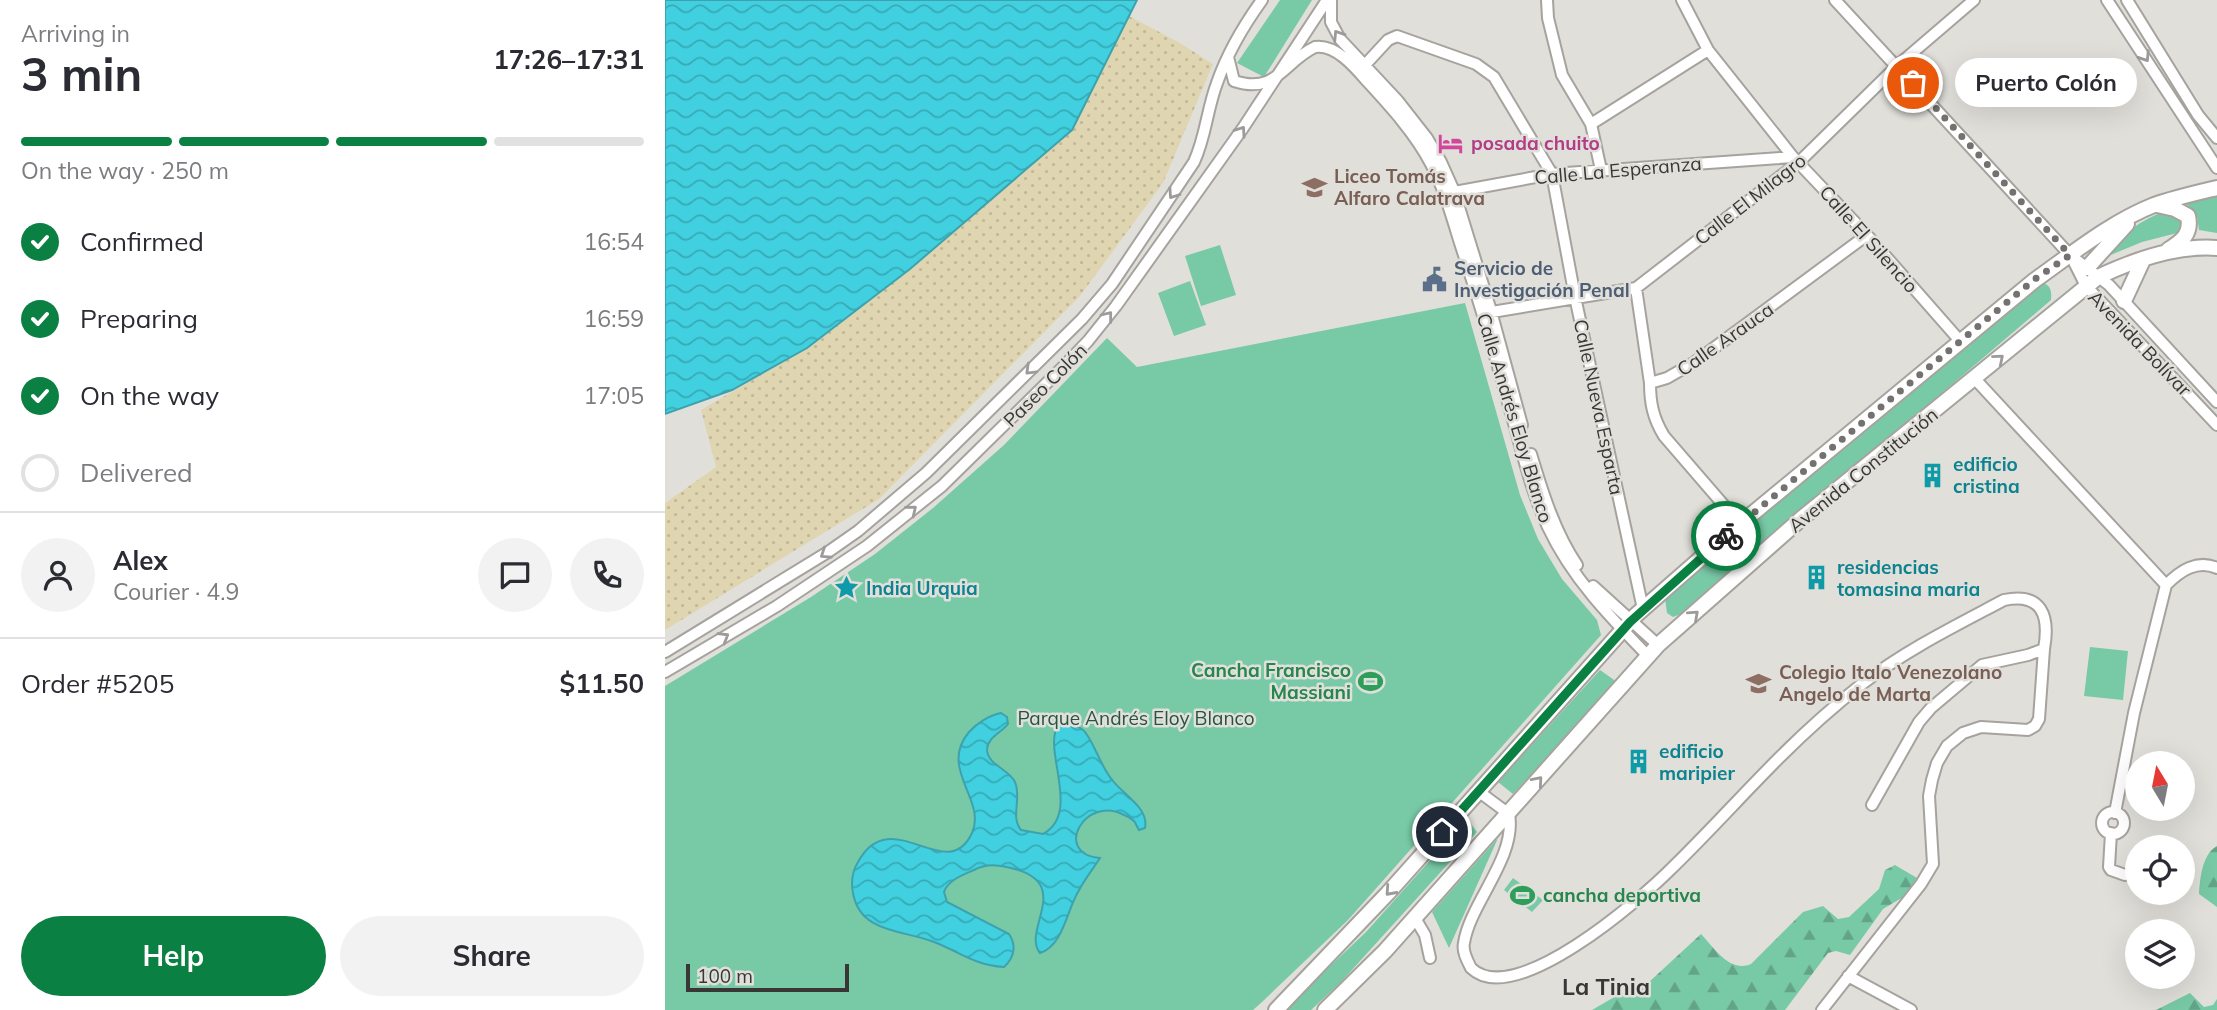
<!DOCTYPE html>
<meta charset="utf-8">
<style>
:root{--surface:#fff;--page:#f2f2f3;--text:#2b2b33;--muted:#7c7c81;--line:#e1e1e2;--accent:#0b8043}
body{margin:0;font-family:Mulish,sans-serif;background:var(--page);color:var(--text);height:100vh;display:flex;flex-direction:column;font-size:26px;white-space:nowrap}
*{box-sizing:border-box;margin:0}
p{font-size:23px;color:var(--muted)}
.icon{flex:none;width:38px;height:38px;fill:none;stroke:currentColor;stroke-width:2;stroke-linecap:round;stroke-linejoin:round}
.map{position:relative;flex:1;overflow:hidden}
.side{display:flex;flex-direction:column;background:var(--surface);width:665px}
.side>*{flex:none}
.needle{width:46px;rotate:350deg}
.buttons{position:absolute;left:1460px;top:751px;display:grid;gap:14px}
.buttons a{display:grid;place-items:center;width:70px;height:70px;border-radius:50%;background:var(--surface);box-shadow:0 7px 28px #0002;font-size:35px}
.scale{position:absolute;left:21px;bottom:18px;width:163px;box-sizing:border-box;padding-left:7px;border:4px solid #383735;border-top:0;font-size:19px;line-height:24px;white-space:nowrap;color:#383735;-webkit-text-stroke:5px #e1dfda;paint-order:stroke}
.pin{position:absolute;display:grid;place-items:center;width:60px;height:60px;color:#fff;margin:-30px;border:4px solid #fff;border-radius:50%;box-shadow:0 2px 7px #0007}
.courier{position:absolute;display:grid;place-items:center;width:70px;height:70px;margin:-35px;border:5px solid #0b8043;border-radius:50%;background:#fff;color:#222;box-shadow:0 2px 9px #0007}
.bubble{position:absolute;height:49px;border-radius:24px;background:var(--surface);box-shadow:0 7px 28px #0002;font-size:23px;font-weight:700;line-height:49px;text-align:center}
.overview em{font-style:normal;font-weight:700}
.overview div{display:flex;flex-direction:column-reverse}
.overview{display:flex;align-items:center;justify-content:space-between;height:119px;padding:0 21px}
h1{font-size:46px;font-weight:700;line-height:52px}
.bar{display:grid;grid-template-columns:repeat(4,1fr);gap:10px 7px;align-content:center;height:84px;padding:0 21px}
.bar i{height:9px;border-radius:5px;background:var(--line)}
.bar .on{background:var(--accent)}
.bar p{grid-column:span 4}
.line{display:flex;align-items:center;gap:18px;padding:0 21px;border-top:2px solid var(--line)}
.line div{flex:1}
.round{display:grid;place-items:center;flex:none;width:74px;height:74px;border-radius:37px;background:var(--page)}
ol{padding:0 21px;list-style:none}
li{display:flex;align-items:center;gap:21px;height:77px}
li p{margin-inline-start:auto}
li .icon{padding:7px;border-radius:50%;background:var(--accent);color:#fff;stroke-width:4}
li:last-child{color:var(--muted)}
li i{width:38px;height:38px;border:4px solid var(--line);border-radius:50%}
.primary-button{display:flex;gap:14px;margin-top:auto;padding:14px 21px}
.primary-button a{flex:1;height:80px;border-radius:42px;background:var(--accent);color:#fff;font-size:28px;font-weight:700;line-height:80px;text-align:center}
.primary-button a+a{background:var(--page);color:var(--text)}
main{display:flex;flex:1;min-height:0}
.map>svg:first-child{display:block}
.green{fill:#78c9a6}
.forest{fill:url(#forest-firs)}
.sand{fill:url(#sand-dots)}
.water{fill:url(#water-waves);stroke:#3ea2ad;stroke-width:2}
.lines{fill:none;stroke-linecap:round;stroke-linejoin:round}
.minor-casing{stroke:#a6a39f;stroke-width:14}
.major-casing{stroke:#a6a39f;stroke-width:18}
.minor{stroke:#fff;stroke-width:10}
.major{stroke:#fff;stroke-width:14}
.oneway{stroke:#9c9b9a}
.done{stroke:#73726f;stroke-width:7;stroke-dasharray:0 12.6}
.route{stroke:#0b8043;stroke-width:9}
.labels{text-anchor:middle;stroke-width:5;stroke-linejoin:round;paint-order:stroke}
.hotel-label{font-size:19px;font-weight:bold;fill:#b23c85;stroke:#e1dfda;text-anchor:start}
.street-label{font-size:19px;fill:#383735;stroke:#e1dfda}
.education-label{font-size:19px;font-weight:bold;fill:#785e54;stroke:#e1dfda;text-anchor:start}
.service-label{font-size:19px;font-weight:bold;fill:#4e5e75;stroke:#e1dfda;text-anchor:start}
.culture-label{font-size:19px;font-weight:bold;fill:#0d838f;stroke:#e1dfda;text-anchor:start}
.leisure-label{font-size:19px;font-weight:bold;fill:#27864d;stroke:#e1dfda;text-anchor:end}
.park-label{font-size:19px;fill:#275441;stroke:#e1dfda}
.quarter-label{font-size:23px;font-weight:bold;fill:#383735;stroke:#e1dfda}
</style>
<main>
<section class="side">
<div class="overview"><div><h1>3 min</h1><p>Arriving in</p></div><em>17:26–17:31</em></div>
<div class="bar"><i class="on"></i><i class="on"></i><i class="on"></i><i></i><p>On the way · 250 m</p></div>
<ol>
<li><svg class="icon" aria-label="check" viewBox="0 0 24 24"><path d="M5 12l5 5 9-10"/></svg>Confirmed<p>16:54</p></li>
<li><svg class="icon" aria-label="check" viewBox="0 0 24 24"><path d="M5 12l5 5 9-10"/></svg>Preparing<p>16:59</p></li>
<li><svg class="icon" aria-label="check" viewBox="0 0 24 24"><path d="M5 12l5 5 9-10"/></svg>On the way<p>17:05</p></li>
<li><i></i>Delivered</li>
</ol>
<div class="line" style="height:126px"><a class="round"><svg class="icon" aria-label="person" viewBox="0 0 24 24"><circle cx="12" cy="8" r="4"/><path d="M4 21q1-7 8-7t8 7"/></svg></a><div><b>Alex</b><p>Courier · 4.9</p></div><a class="round"><svg class="icon" aria-label="chat" viewBox="0 0 24 24"><path d="M4 5h16v11H9l-5 4z"/></svg></a><a class="round"><svg class="icon" aria-label="phone" viewBox="0 0 24 24"><path d="M5 4h4l2 5-3 2q2 4 5 5l2-3 5 2v4C11 20 4 13 5 4z"/></svg></a></div>
<div class="line" style="height:91px"><div>Order #5205</div><b>$11.50</b></div>
<div class="primary-button"><a>Help</a><a>Share</a></div>
</section>
<div class="map">
<svg width="1552" height="1010" viewBox="0 0 1552 1010">
<defs>
<pattern id="forest-firs" width="22" height="20" patternUnits="userSpaceOnUse" patternTransform="scale(1.75)"><rect width="22" height="20" fill="#78c9a6"/><path d="M5 1l3.5 6h-7zM16 11l3.5 6h-7z" fill="#63a488"/></pattern>
<pattern id="sand-dots" width="8" height="8" patternUnits="userSpaceOnUse" patternTransform="scale(1.75)"><rect width="8" height="8" fill="#dfd6b1"/><path d="M2 2h.1M6 6h.1" fill="none" stroke="#c0b899" stroke-width="1.8" stroke-linecap="round"/></pattern>
<pattern id="water-waves" width="16" height="10" patternUnits="userSpaceOnUse" patternTransform="scale(1.75)"><rect width="16" height="10" fill="#41d0e0"/><path d="M0 5q4-4 8 0t8 0" fill="none" stroke="#37aab6"/></pattern>
</defs>
<rect width="100%" height="100%" fill="#e1dfda"/>
<!-- green -->
<path class="green" d="M615 0H647L599 77 572 63Z
M1552 190V233L1534 230 1532 216 1519 201Z
M1501 211 1517 220 1518 226 1516 232 1477 242 1436 259C1454 237 1474 220 1501 211Z
M555 245 571 295 536 306 520 256Z
M525 281 541 325 509 336 493 293Z
M1372 281C1385 284 1387 288 1386 300L1019 613 1008 617 1002 613 1000 598Z
M800 303 855 495 873 539 897 579 932 620 936 635 683 920 597 1002 588 1010H0V686L146 597 210 554 268 508 339 445 442 338 472 367Z
M1425 647 1463 651 1458 700 1419 696Z
M935 670 952 682 848 794 833 782Z
M802 819 812 832 676 982 646 1010H619L701 932Z
M833 838 784 948 767 912Z
M848 878 878 900 867 912 839 890Z"/>
<!-- forest -->
<path class="forest" d="M1552 846V907L1534 894C1535 879 1537 854 1552 846Z
M1230 865 1252 878 1240 896 1218 909 1185 955 1171 951 1163 953 1120 1010H927L958 992 973 989 983 983 1036 934C1050 949 1065 973 1086 964L1138 912 1158 906 1173 919 1184 917 1214 889 1220 870Z
M1525 993 1539 1007 1548 1005 1552 999V1010H1491Z"/>
<!-- sand -->
<path class="sand" d="M464 16 515 43 548 64 498 183 415 296 214 499 0 630V503L51 467 36 410 121 360 407 130Z"/>
<!-- water -->
<path class="water" d="M0 0H472L407 130 245 269 142 348 67 390 0 414Z
M336 713 342 717 343 724C337 732 323 737 322 749 322 765 344 769 350 782 357 798 345 817 356 830L378 834C417 813 377 749 393 726 402 722 410 724 418 730 427 737 436 768 448 781 459 795 484 808 480 828L474 830C472 827 471 823 469 821 466 818 462 816 459 815 420 794 387 854 435 858 428 869 419 880 413 892 402 910 398 946 375 953 356 930 410 883 346 868 333 865 322 863 309 870 298 875 283 880 279 892L282 902 344 934C352 946 349 958 339 967 309 965 295 952 269 942 240 930 195 934 188 893 186 883 187 872 193 862 226 801 282 887 307 833 322 800 273 769 304 732 312 723 325 715 336 713Z"/>
<g class="lines">
<defs>
<path id="minor" d="M666 0V22L675 39 733 101 762 138 776 162 789 191 826 311 857 425
M882 0 883 18 897 75 926 124 936 170
M1017 0 1043 50 1128 157 1202 235 1296 342
M1170 0 1405 255 1444 285 1552 402
M1442 0 1552 168
M1462 0 1533 115 1552 138
M563 57 569 81C612 95 618 62 650 47 670 44 689 66 701 80 724 105 750 133 766 164 779 188 787 217 795 243 813 297 829 351 844 406 856 446 865 489 883 527 907 578 944 616 983 656
M699 66 723 40 732 36 811 64 829 77 887 174 910 297 978 609
M926 124 1043 50
M784 193 887 174 1128 157
M1408 260 1421 286 1552 425
M971 288 985 383
M821 313 971 288 1134 162 1232 66 1309 0
M1310 379 1501 585
M866 454C877 491 890 533 912 565
M1075 524 999 436C988 418 985 403 985 383L1002 378 1030 362 1202 235
M928 586 993 645
M0 652 163 552 193 531 261 473 417 319 447 284 529 162C541 136 542 109 552 83 562 54 579 25 597 0
M0 672 112 606 202 546 277 486 399 366 423 341 451 306 578 128 662 0
M813 791 844 814C852 857 805 903 799 943 797 951 802 960 806 968 849 1010 976 899 1007 868 1044 832 1078 794 1114 758 1140 732 1169 706 1197 684 1241 650 1290 626 1339 600 1377 592 1385 616 1379 649L1363 655 1317 665 1266 708 1254 722 1207 805
M1437 823a11 11 0 1 1 22 0a11 11 0 1 1-22 0Z
M1450 813 1469 713 1501 585C1515 571 1532 559 1552 568
M1446 833 1444 867 1446 870 1460 875
M750 918 760 935 765 958
M1183 976 1246 1010
M1157 1010 1256 884 1268 864 1264 796 1267 780 1272 763 1282 746 1298 733 1316 727 1363 730 1370 726 1374 719 1379 649"/>
<path id="major" d="M1492 205 1510 209 1523 216C1527 234 1517 241 1503 250
M1422 268 1462 224
M1459 301 1478 260
M611 1010 723 893 971 615 1075 524 1370 280C1408 253 1446 222 1489 205 1509 198 1531 193 1552 188
M660 1010 720 951 993 645 1137 518 1433 277C1469 260 1512 245 1552 248"/>
</defs>
<!-- minor casing -->
<use href="#minor" class="minor-casing"/>
<!-- major casing -->
<use href="#major" class="major-casing"/>
<!-- minor -->
<use href="#minor" class="minor"/>
<!-- major -->
<use href="#major" class="major"/>
</g>
<!-- one-way arrows -->
<defs><path id="oneway-chevron" d="M-2-3.5L2.5 0L-2 3.5" fill="none" stroke-width="1.6" stroke-linecap="round" stroke-linejoin="round" transform="scale(1.75)"/></defs>
<g class="oneway">
<use href="#oneway-chevron" transform="translate(673 35) rotate(-123)"/>
<use href="#oneway-chevron" transform="translate(1480 57) rotate(57)"/>
<use href="#oneway-chevron" transform="translate(576 131) rotate(-55)"/>
<use href="#oneway-chevron" transform="translate(508 194) rotate(124)"/>
<use href="#oneway-chevron" transform="translate(443 316) rotate(-52)"/>
<use href="#oneway-chevron" transform="translate(1334 359) rotate(-40)"/>
<use href="#oneway-chevron" transform="translate(365 370) rotate(136)"/>
<use href="#oneway-chevron" transform="translate(247 510) rotate(-39)"/>
<use href="#oneway-chevron" transform="translate(160 554) rotate(146)"/>
<use href="#oneway-chevron" transform="translate(1029 615) rotate(-42)"/>
<use href="#oneway-chevron" transform="translate(59 637) rotate(-31)"/>
<use href="#oneway-chevron" transform="translate(873 781) rotate(-49)"/>
<use href="#oneway-chevron" transform="translate(725 891) rotate(132)"/>
</g>
<g class="lines">
<!-- done -->
<path class="done" d="M1061 536 1370 279 1405 255 1248 83"/>
<!-- route -->
<path class="route" d="M777 832 965 622 1061 536"/>
</g>
<!-- icons -->
<defs>
<symbol id="hotel-bare" viewBox="-9 -9 18 18"><path d="M-6-4.5h1.5V1H6V5H4.5V3h-9V5H-6ZM-4 0a1.8 1.8 0 1 1 3.6 0ZM.5 0V-2.5h3Q6-2.5 6 0Z" fill="#d1479c" stroke="#e1dfda" stroke-width="2.5" paint-order="stroke"/></symbol>
<symbol id="school-bare" viewBox="-9 -9 18 18"><path d="M0-5L7-2L0 1L-7-2ZM-4 1L0 2.5L4 1V4Q0 6-4 4Z" fill="#8d6e63" stroke="#e1dfda" stroke-width="2.5" paint-order="stroke"/></symbol>
<symbol id="civic-bare" viewBox="-9 -9 18 18"><path d="M-.6-6.5H3V-4.5H.6V-3L4-1V1h2V6H-6V1h2V-1L-.6-3ZM-1.2 2.5V6h2.4V2.5Z" fill="#5c6f8a" stroke="#e1dfda" stroke-width="2.5" paint-order="stroke"/></symbol>
<symbol id="building-bare" viewBox="-9 -9 18 18"><path d="M-4-6H4V6H1V3H-1V6H-4ZM-2.5-4.3h1.7v1.8h-1.7ZM.8-4.3h1.7v1.8H.8ZM-2.5-1h1.7V.8h-1.7ZM.8-1h1.7V.8H.8Z" fill="#0f9aa8" stroke="#e1dfda" stroke-width="2.5" paint-order="stroke"/></symbol>
<symbol id="sight-bare" viewBox="-9 -9 18 18"><path d="M0-6L1.8-2.2L6-1.7L2.9 1.2L3.7 5.4L0 3.3L-3.7 5.4L-2.9 1.2L-6-1.7L-1.8-2.2Z" fill="#0f9aa8" stroke="#e1dfda" stroke-width="2.5" paint-order="stroke"/></symbol>
<symbol id="stadium-bare" viewBox="-9 -9 18 18"><path d="M0-5a6.5 5 0 1 0 0 10a6.5 5 0 1 0 0-10ZM-3.5-1.8h7v3.6h-7Z" fill="#2e9e5b" stroke="#e1dfda" stroke-width="2.5" paint-order="stroke"/></symbol>
</defs>
<g fill-rule="evenodd">
<use href="#hotel-bare" x="768" y="126" width="35" height="35"/>
<use href="#school-bare" x="632" y="170" width="35" height="35"/>
<use href="#civic-bare" x="752" y="262" width="35" height="35"/>
<use href="#building-bare" x="1250" y="458" width="35" height="35"/>
<use href="#building-bare" x="1134" y="560" width="35" height="35"/>
<use href="#sight-bare" x="164" y="570" width="35" height="35"/>
<use href="#stadium-bare" x="688" y="664" width="35" height="35"/>
<use href="#school-bare" x="1076" y="666" width="35" height="35"/>
<use href="#building-bare" x="956" y="744" width="35" height="35"/>
<use href="#stadium-bare" x="840" y="878" width="35" height="35"/>
</g>
<g class="labels">
<!-- hotel labels -->
<g class="hotel-label">
<text x="806" y="150">posada chuito</text>
</g>
<!-- street labels -->
<g class="street-label">
<text transform="translate(953 170) rotate(-5)" y="7">Calle La Esperanza</text>
<text transform="translate(1085 199) rotate(-38)" y="7">Calle El Milagro</text>
<text transform="translate(1204 239) rotate(48)" y="7">Calle El Silencio</text>
<text transform="translate(1060 339) rotate(-35)" y="7">Calle Arauca</text>
<text transform="translate(1475 343) rotate(46)" y="7">Avenida Bolívar</text>
<text transform="translate(380 385) rotate(-45)" y="7">Paseo Colón</text>
<text transform="translate(934 407) rotate(78)" y="7">Calle Nueva Esparta</text>
<text transform="translate(850 418) rotate(73)" y="7">Calle Andrés Eloy Blanco</text>
<text transform="translate(1198 470) rotate(-39)" y="7">Avenida Constitución</text>
</g>
<!-- education labels -->
<g class="education-label">
<text x="669" y="183">Liceo Tomás<tspan x="669" dy="22">Alfaro Calatrava</tspan></text>
<text x="1114" y="679">Colegio Italo Venezolano<tspan x="1114" dy="22">Angelo de Marta</tspan></text>
</g>
<!-- service labels -->
<g class="service-label">
<text x="789" y="275">Servicio de<tspan x="789" dy="22">Investigación Penal</tspan></text>
</g>
<!-- culture labels -->
<g class="culture-label">
<text x="1288" y="471">edificio<tspan x="1288" dy="22">cristina</tspan></text>
<text x="1172" y="574">residencias<tspan x="1172" dy="22">tomasina maria</tspan></text>
<text x="201" y="595">India Urquia</text>
<text x="994" y="758">edificio<tspan x="994" dy="22">maripier</tspan></text>
</g>
<!-- leisure labels -->
<g class="leisure-label">
<text x="686" y="677">Cancha Francisco<tspan x="686" dy="22">Massiani</tspan></text>
<text x="878" y="902" text-anchor="start">cancha deportiva</text>
</g>
<!-- park labels -->
<g class="park-label">
<text x="471" y="725">Parque Andrés Eloy Blanco</text>
</g>
<!-- quarter labels -->
<g class="quarter-label">
<text x="941" y="995">La Tinia</text>
</g>
</g>
</svg>
<div class="buttons">
<a><svg class="needle" viewBox="-14 -14 28 28"><path d="M0-13l5 13h-10z" fill="#e53935"/><path d="M0 13l5-13h-10z" fill="#7c7c81"/></svg></a>
<a><svg class="icon" aria-label="locate" viewBox="0 0 24 24"><circle cx="12" cy="12" r="6"/><path d="M12 2v4M12 18v4M2 12h4M18 12h4"/></svg></a>
<a><svg class="icon" aria-label="layers" viewBox="0 0 24 24"><path d="M12 4l9 5-9 5-9-5zM3 14l9 5 9-5"/></svg></a>
</div>
<div class="scale">100 m</div>
<div class="pin" style="left:1248px;top:83px;background:#ea580c"><svg class="icon" aria-label="bag" viewBox="0 0 24 24"><path d="M5 8h14l-1 12H6zM9 8a3 3 0 0 1 6 0"/></svg></div>
<div class="pin" style="left:777px;top:832px;background:#1f2937"><svg class="icon" aria-label="home" viewBox="0 0 24 24"><path d="M3 11l9-7 9 7M6 9v11h12V9"/></svg></div>
<div class="courier" style="left:1061px;top:536px"><svg class="icon" aria-label="bike" viewBox="0 0 24 24"><circle cx="6" cy="16" r="4"/><circle cx="18" cy="16" r="4"/><path d="M6 16l4-8h5l3 8M10 8l3 8H6M13 5h3"/></svg></div>
<div class="bubble" style="left:1290px;top:58px;width:182px">Puerto Colón</div>
</div>
</main>
